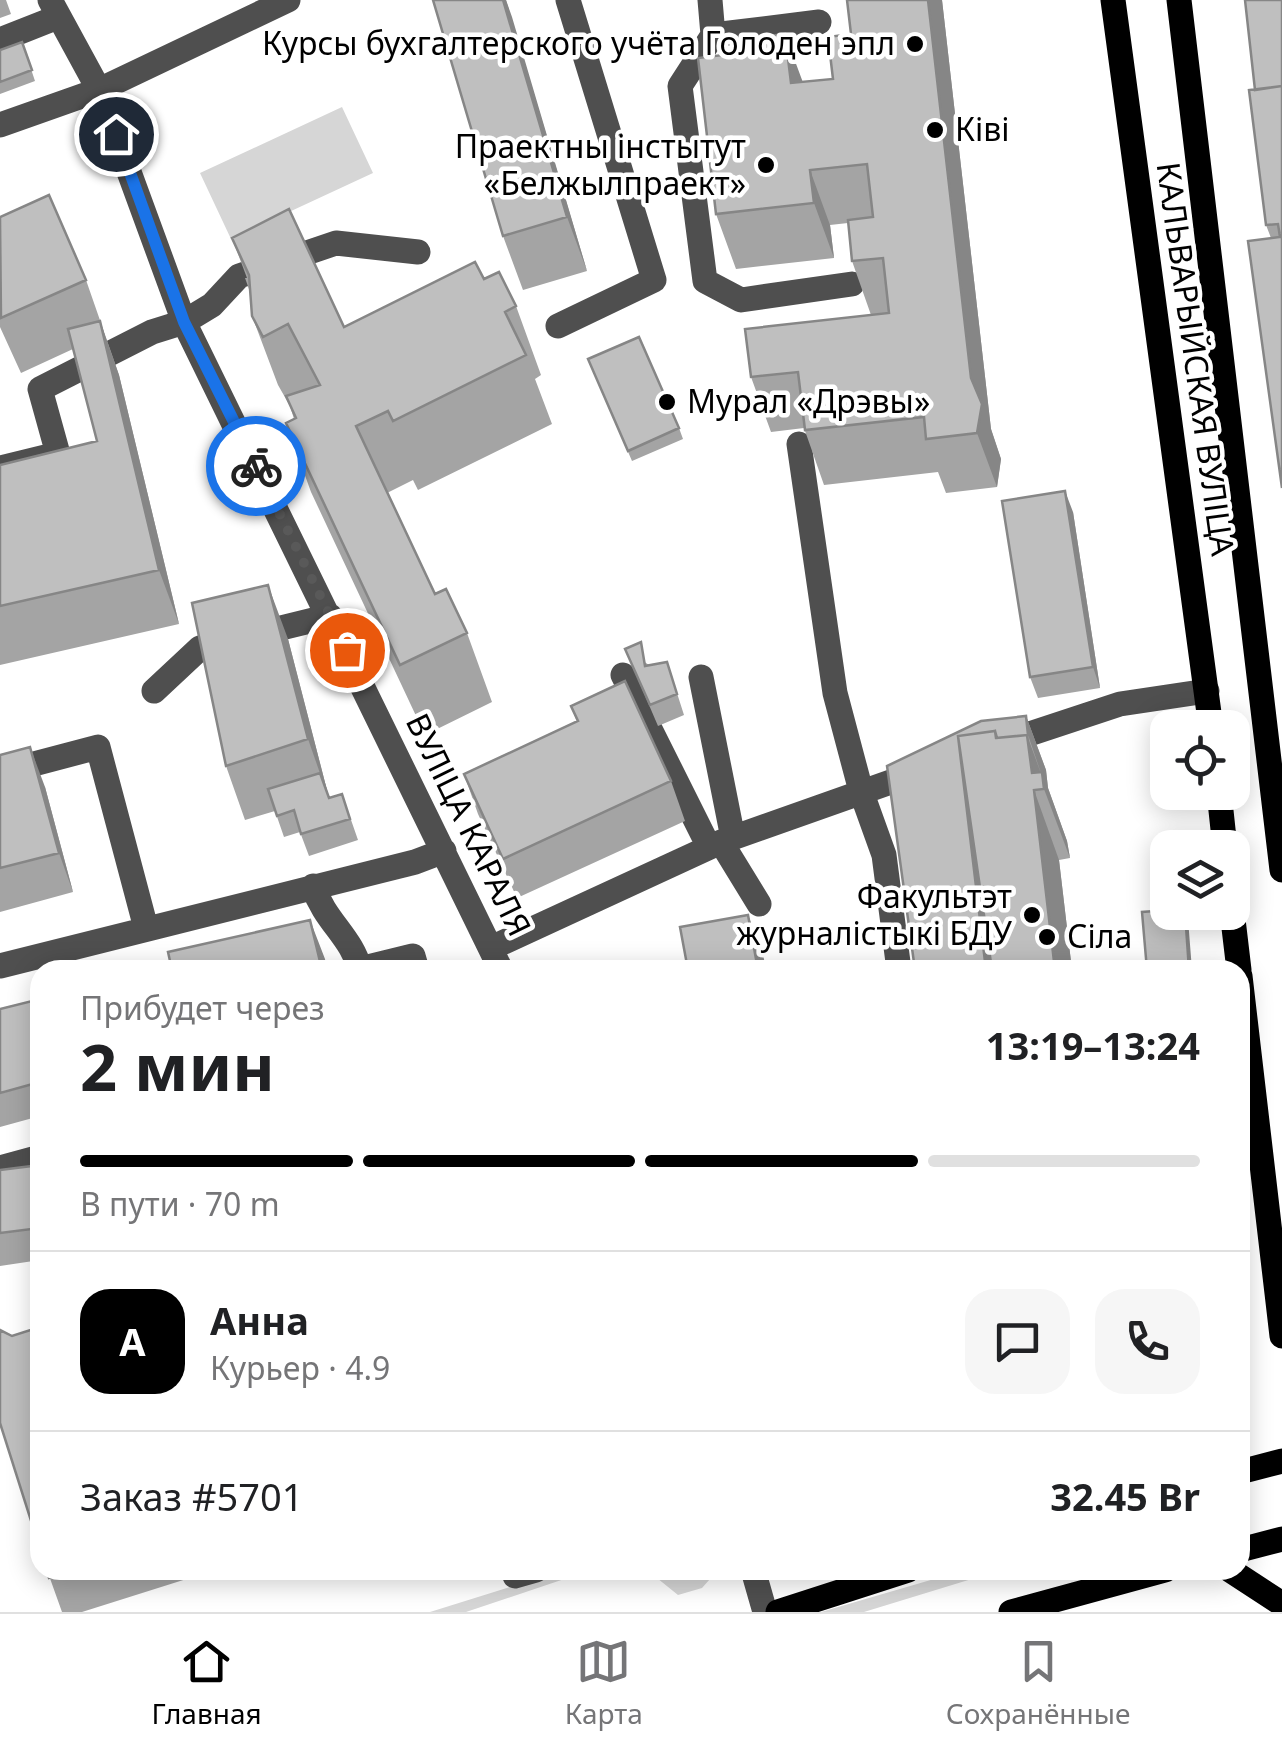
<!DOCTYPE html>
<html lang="ru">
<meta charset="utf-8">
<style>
:root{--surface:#fff;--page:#f6f6f6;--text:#202124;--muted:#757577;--line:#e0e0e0;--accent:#000}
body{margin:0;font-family:"Noto Sans",sans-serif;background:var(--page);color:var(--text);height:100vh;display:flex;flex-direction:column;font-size:38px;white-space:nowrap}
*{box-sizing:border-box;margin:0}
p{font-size:32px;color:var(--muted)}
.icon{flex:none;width:55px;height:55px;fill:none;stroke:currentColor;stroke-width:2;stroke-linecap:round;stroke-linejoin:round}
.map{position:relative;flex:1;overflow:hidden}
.side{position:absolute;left:30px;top:960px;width:1220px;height:620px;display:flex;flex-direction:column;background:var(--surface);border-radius:30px;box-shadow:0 5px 25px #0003}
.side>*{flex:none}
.controls{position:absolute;left:1150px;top:710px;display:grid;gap:20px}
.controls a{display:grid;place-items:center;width:100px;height:100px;border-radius:20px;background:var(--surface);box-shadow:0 5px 25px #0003;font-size:50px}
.pin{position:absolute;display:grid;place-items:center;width:85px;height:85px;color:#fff;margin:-42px;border:5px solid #fff;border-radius:50%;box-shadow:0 2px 10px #0007}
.courier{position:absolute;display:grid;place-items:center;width:100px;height:100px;margin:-50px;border:8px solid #1a73e8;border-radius:50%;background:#fff;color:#222;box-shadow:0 2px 12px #0007}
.headline em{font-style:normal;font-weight:700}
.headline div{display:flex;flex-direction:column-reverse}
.headline{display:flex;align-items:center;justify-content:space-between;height:170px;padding:0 50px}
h1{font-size:65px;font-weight:700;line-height:75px}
.bar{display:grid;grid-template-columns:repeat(4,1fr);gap:15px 10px;align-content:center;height:120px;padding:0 50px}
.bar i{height:12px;border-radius:8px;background:var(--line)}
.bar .on{background:var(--accent)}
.bar p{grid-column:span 4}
.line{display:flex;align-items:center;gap:25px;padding:0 50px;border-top:2px solid var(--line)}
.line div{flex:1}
.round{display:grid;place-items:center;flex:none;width:105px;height:105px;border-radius:30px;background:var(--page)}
.tab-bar{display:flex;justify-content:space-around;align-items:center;height:140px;border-top:2px solid var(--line);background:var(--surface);font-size:28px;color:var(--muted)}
.tab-bar a{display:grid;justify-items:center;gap:5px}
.tab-bar .on{color:var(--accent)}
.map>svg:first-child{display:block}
.green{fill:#d6d6d6}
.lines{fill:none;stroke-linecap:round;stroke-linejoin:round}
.minor{stroke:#4f4f4f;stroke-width:25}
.major{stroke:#000;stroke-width:25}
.wall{fill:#a4a4a4}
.shaded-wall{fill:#868686}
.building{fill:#bfbfbf;stroke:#868686;stroke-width:2.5}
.done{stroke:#595959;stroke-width:10;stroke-dasharray:0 18}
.route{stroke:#1a73e8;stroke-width:12}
.poi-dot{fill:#000;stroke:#fff;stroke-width:4}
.labels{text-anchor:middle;stroke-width:9;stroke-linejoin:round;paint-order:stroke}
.poi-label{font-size:32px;fill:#000;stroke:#fff;text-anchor:end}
.street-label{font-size:32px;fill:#000;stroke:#fff}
</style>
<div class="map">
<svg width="1282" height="1612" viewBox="0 0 1282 1612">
<rect width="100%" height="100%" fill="#fff"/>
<!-- green -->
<path class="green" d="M342 107 373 173 231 239 200 173Z
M564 1570H591L466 1612H430Z
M662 1570H718L702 1588 678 1595 652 1574Z
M965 1570H1001L864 1612H821Z"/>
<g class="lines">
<!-- minor -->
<path class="minor" d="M50 0 99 90 184 322 501 970
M710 0 713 35 819 22
M713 35 680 86 705 281 741 300 852 284
M0 40 58 17
M0 125 99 90 288 0
M558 326 654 280 568 0
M799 444 835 693 861 791 884 855 899 970
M0 468 58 454 40 389 152 332 184 322 212 305 239 276 336 243 418 252
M623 675 709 847
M701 677 733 838
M154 691 200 648 330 616
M999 744 1120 704 1207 691
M0 773 98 747 146 928
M721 842 759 904
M313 886C325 922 352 937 360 970
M491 948 721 842 919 772
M0 966 415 862 444 851
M360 969 413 956 417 970
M0 1168 40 1157
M513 1570 515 1576 536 1570
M753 1570 765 1612"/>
<!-- major -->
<path class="major" d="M1113 0 1211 728
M1179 0 1282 870
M1219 792 1225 848
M1232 911 1239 970
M1240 976 1282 1336
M1240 1472 1282 1461
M1240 1550 1282 1539
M1230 1570 1282 1604
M778 1612 908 1570
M1011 1612 1165 1570"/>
</g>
<!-- wall -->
<path class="wall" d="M0 0H6L11 14 0 18Z
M433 0H506L587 271 523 290 503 236Z
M847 0H942L991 429 1001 459 997 487 946 493 938 472 824 485 804 428 771 432 751 377 871 315 852 261 848 223 830 225 834 258 736 269 716 214 803 82 833 79 851 34Z
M1282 0V488L1271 238 1266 225 1255 90Z
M22 42 35 81 0 94V50Z
M0 217 86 280 119 375 179 624 0 665V465L97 441 73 349 21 373 0 327Z
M232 238 344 327 484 279 516 306 541 375 535 379 552 424 418 490 413 480 387 493 435 594 467 633 492 702 425 735 311 492 286 423 294 419 290 406 278 385 252 316 250 292 245 278H247Z
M588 359 679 428 683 439 632 461Z
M1073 512 1100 688 1038 698 1030 677Z
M288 639 329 798 342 794 358 840 309 856 300 832 284 837 275 811 245 820 226 766Z
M625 649 649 665 667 662 684 715 658 726Z
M571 706 671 781 685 821 517 898 478 814 464 774 577 722Z
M1026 716 1046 770 1048 788 1067 841 1070 858 1059 860 1072 970H915Z
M0 755 45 787 73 892 0 912Z
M40 999V1116L0 1127V1009Z
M40 1165V1260L0 1266V1170Z
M47 1570H215L82 1612H62Z"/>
<!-- shaded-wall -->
<path class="shaded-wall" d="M503 0H506L512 17 587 271 567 217Z
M928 0H942L991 429 1001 459 997 487 977 433Z
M785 34 805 88 791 83Z
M810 170 830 225 834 258 814 203Z
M100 321 119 375 179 624 159 570Z
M1065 491 1073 512 1100 688 1093 667Z
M268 585 288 639 328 794 336 819 308 739Z
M1026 716 1046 770 1048 788 1067 841 1070 858 1044 789 1032 773 1027 735 1043 779 1028 735Z
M959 737 999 970H986Z
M30 747 45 787 73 892 59 853Z
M1034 790 1059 860 1072 970H1055Z
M1185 912 1188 919 1192 970H1189Z
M748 915 763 954 766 970H758Z
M310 920 325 959 327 970H322Z"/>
<!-- building -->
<path class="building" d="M433 0H503L567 217 503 236Z
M847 0H928L971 378 982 404 977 433 926 439 924 417 805 430 798 372 751 377 745 329 889 313 883 258 852 261 848 220 873 217 867 164 810 170 814 203 716 214 698 58 748 52 746 39 785 34 791 83 833 79 828 37 851 34Z
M1245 0H1282V86L1255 90Z
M22 42 32 70 0 82V50Z
M1282 86V488L1248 241 1280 237 1278 224 1266 225 1249 90Z
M49 195 86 280 1 318 0 217Z
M289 209 344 327 475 262 484 279 499 272 516 306 505 312 526 355 393 421 388 411 356 426 435 594 446 589 467 633 400 665 286 423 296 418 286 396 320 385 288 324 263 337 252 316 249 275 232 238Z
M100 321 159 570 0 606V465L97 441 68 329Z
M639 337 679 428 628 451 588 359Z
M1065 491 1093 667 1030 677 1002 501Z
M268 585 308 739 226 766 192 603Z
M641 642 645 666 667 662 677 694 650 705 625 649Z
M625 681 671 781 503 859 464 774 578 721 571 706Z
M1026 716 1028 735 997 738 995 731 958 736 986 970H915L887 766 981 721Z
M995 731 996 738 1027 735 1032 773 1042 772 1044 789 1034 790 1055 970H992L958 736Z
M30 747 59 853 0 868V755Z
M320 773 329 798 342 794 350 819 301 834 294 810 277 816 268 789Z
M1168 910V912H1185L1189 970H1147L1142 912Z
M748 915 758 970H688L680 927Z
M310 920 322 970H172L168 952Z
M780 966V970H759Z
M40 999V1082L0 1093V1009Z
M40 1165V1228L0 1233V1170Z
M40 1327V1549L0 1423V1330L12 1336Z
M47 1570H75L49 1578Z"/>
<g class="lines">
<!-- done -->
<path class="done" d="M256 466 347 650"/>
<!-- route -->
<path class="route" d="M116 134 184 322 256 466"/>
</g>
<!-- markers -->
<g class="poi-dot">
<circle cx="915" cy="44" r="10"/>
<circle cx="935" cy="130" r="10"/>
<circle cx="766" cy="165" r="10"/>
<circle cx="667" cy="402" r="10"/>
<circle cx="1032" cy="915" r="10"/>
<circle cx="1047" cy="937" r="10"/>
</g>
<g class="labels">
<!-- poi labels -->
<g class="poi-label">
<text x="895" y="55">Курсы бухгалтерского учёта Голоден эпл</text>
<text x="955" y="141" text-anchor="start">Ківі</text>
<text x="746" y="158">Праектны інстытут<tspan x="746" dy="37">«Белжылпраект»</tspan></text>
<text x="687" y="413" text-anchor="start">Мурал «Дрэвы»</text>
<text x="1012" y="908">Факультэт<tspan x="1012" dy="37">журналістыкі БДУ</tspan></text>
<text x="1067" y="948" text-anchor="start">Сіла</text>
</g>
<!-- street labels -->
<g class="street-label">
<text transform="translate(1195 359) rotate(82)" y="11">КАЛЬВАРЫЙСКАЯ ВУЛІЦА</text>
<text transform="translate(468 825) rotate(64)" y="11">ВУЛІЦА КАРАЛЯ</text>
</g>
</g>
</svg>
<div class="controls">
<a><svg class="icon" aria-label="locate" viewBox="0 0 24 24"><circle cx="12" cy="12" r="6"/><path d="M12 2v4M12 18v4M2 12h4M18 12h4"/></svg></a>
<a><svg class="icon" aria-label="layers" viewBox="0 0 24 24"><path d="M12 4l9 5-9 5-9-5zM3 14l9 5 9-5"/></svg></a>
</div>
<div class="pin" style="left:347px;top:650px;background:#ea580c"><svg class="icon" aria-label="bag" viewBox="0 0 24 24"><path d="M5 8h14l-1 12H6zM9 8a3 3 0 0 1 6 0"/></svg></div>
<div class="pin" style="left:116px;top:134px;background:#1f2937"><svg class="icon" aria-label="home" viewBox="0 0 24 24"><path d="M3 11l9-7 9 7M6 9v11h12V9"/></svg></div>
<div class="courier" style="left:256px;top:466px"><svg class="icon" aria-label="bike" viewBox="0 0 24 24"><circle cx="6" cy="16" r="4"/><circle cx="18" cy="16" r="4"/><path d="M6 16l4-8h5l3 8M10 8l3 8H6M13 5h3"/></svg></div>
<section class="side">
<div class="headline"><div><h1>2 мин</h1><p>Прибудет через</p></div><em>13:19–13:24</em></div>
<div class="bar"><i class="on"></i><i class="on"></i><i class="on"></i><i></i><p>В пути · 70 m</p></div>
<div class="line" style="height:180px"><b class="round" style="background:var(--accent);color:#fff">А</b><div><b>Анна</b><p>Курьер · 4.9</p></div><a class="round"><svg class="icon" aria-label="chat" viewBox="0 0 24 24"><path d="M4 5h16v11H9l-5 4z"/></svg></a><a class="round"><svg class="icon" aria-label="phone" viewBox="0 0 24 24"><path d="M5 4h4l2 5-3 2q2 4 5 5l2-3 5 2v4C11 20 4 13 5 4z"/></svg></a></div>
<div class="line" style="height:130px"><div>Заказ #5701</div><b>32.45 Br</b></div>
</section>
</div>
<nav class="tab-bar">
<a class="on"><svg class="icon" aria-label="home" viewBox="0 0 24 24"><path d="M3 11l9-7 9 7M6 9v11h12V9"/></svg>Главная</a>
<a><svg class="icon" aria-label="map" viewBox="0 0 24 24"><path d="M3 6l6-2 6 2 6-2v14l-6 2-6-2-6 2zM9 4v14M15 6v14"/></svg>Карта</a>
<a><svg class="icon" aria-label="saved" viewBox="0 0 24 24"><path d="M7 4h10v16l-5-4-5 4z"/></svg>Сохранённые</a>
</nav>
